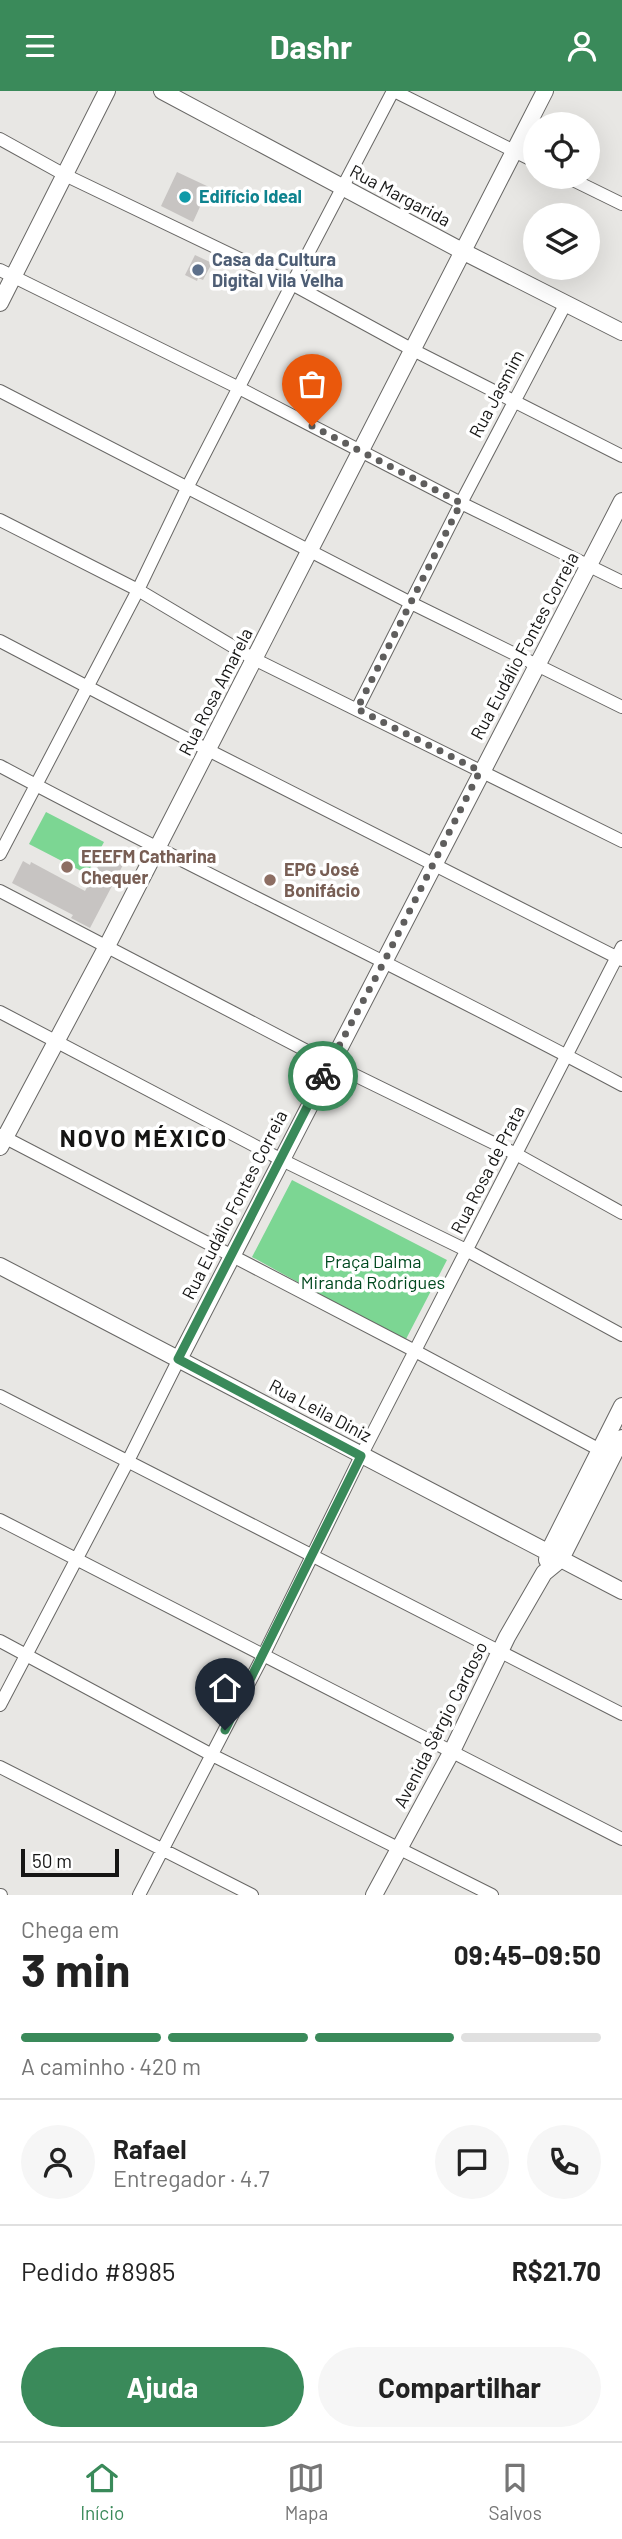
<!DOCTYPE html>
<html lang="pt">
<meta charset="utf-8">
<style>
:root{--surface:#fff;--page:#f6f6f6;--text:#222;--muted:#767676;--line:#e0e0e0;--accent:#3a8a5a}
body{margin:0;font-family:Barlow,sans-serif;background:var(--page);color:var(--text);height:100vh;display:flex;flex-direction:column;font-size:26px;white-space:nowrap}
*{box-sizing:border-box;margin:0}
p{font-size:23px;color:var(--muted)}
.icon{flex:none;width:38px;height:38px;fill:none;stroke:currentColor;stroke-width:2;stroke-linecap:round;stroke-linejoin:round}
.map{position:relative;height:1804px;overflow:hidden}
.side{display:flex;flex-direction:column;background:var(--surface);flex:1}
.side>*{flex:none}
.controls{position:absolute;left:523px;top:21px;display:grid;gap:14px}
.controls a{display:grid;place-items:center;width:77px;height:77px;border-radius:50%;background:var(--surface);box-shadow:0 7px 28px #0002;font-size:35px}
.scale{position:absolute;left:21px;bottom:18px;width:98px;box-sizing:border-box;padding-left:7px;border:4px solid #151514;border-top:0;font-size:19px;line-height:24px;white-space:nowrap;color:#151514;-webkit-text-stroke:5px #fff;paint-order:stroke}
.pin{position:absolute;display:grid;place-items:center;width:60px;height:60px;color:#fff;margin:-72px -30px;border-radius:50% 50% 50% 0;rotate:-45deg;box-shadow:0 0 7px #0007}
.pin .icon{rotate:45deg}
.courier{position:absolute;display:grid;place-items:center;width:70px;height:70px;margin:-35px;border:5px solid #3a8a5a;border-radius:50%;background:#fff;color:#222;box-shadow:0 2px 9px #0007}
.summary em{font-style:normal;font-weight:700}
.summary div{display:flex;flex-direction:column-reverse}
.summary{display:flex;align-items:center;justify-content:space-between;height:119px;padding:0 21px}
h1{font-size:46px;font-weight:700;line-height:52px}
.bar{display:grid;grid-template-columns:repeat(4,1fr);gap:10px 7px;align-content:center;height:84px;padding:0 21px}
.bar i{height:9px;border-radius:5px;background:var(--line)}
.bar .active{background:var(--accent)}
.bar p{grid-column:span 4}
.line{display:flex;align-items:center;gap:18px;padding:0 21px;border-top:2px solid var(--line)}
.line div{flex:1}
.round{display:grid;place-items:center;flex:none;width:74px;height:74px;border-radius:37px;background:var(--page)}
.cta{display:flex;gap:14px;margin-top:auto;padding:14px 21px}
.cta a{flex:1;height:80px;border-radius:42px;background:var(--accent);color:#fff;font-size:28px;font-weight:700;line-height:80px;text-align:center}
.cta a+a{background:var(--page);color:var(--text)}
header{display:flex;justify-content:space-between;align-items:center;height:91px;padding:0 21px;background:var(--accent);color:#fff;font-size:32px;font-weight:700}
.tab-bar{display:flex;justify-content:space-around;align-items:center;height:98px;border-top:2px solid var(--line);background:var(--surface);font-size:19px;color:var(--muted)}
.tab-bar a{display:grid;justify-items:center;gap:4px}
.tab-bar .active{color:var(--accent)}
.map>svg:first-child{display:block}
.green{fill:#7cd693}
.building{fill:#c7c4c2}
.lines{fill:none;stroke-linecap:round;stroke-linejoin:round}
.street-casing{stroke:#686765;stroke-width:14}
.secondary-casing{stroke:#686765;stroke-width:18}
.street{stroke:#fff;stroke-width:12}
.secondary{stroke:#fff;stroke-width:16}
.done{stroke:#5f5e5d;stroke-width:7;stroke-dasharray:0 12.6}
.route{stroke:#3a8a5a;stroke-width:9}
.culture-dot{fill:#0f9aa8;stroke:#fff;stroke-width:2.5}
.service-dot{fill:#5c6f8a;stroke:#fff;stroke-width:2.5}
.education-dot{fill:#8d6e63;stroke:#fff;stroke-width:2.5}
.labels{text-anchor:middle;stroke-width:7;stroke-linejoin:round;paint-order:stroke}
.street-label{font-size:18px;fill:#151514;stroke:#fff}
.culture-label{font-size:18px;font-weight:bold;fill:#0d838f;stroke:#fff;text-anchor:start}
.service-label{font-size:18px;font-weight:bold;fill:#4e5e75;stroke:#fff;text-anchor:start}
.education-label{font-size:18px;font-weight:bold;fill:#785e54;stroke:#fff;text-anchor:start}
.park-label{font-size:18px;fill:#00491f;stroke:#fff}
.district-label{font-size:24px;font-weight:bold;letter-spacing:2px;fill:#151514;stroke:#fff}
</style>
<header><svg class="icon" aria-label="menu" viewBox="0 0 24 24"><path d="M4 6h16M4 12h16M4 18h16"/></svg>Dashr<svg class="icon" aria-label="person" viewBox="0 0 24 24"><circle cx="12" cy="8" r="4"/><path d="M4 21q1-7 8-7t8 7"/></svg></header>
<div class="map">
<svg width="622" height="1804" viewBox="0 0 622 1804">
<rect width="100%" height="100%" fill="#e8e7e4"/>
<!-- green -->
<path class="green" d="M46 721 104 751 87 783 29 753Z
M292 1089 447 1169 405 1250 252 1166Z"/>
<!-- building -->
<path class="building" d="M177 81 209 96 193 131 161 115Z
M195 164 212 172 203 189 198 187 197 190 185 184Z
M105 762 124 772 90 837 71 827 73 824 12 792 23 770 30 774 31 771 85 800Z"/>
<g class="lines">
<defs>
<path id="street" d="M394 0 536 71
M0 48 65 84 292 193 413 259 622 365
M567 86 622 113
M0 179 239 297 461 412 622 491
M0 300 411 512 622 616
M0 429 138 499 254 568 622 750
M0 550 208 659 622 869
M357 618 461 412 566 212
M0 675C206 785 417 884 622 994
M0 763 138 499 188 395 292 193 393 0
M0 800 330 972 516 1063 622 1122
M0 921 282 1069 466 1159 622 1244
M0 1044 415 1260 600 1359
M0 1305 622 1623
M0 1429 622 1748
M0 1550 212 1664 492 1804
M0 1614 128 1370 179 1268
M0 1676 252 1804
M0 1804H1
M139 1804 263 1565 361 1365 622 856"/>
<path id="secondary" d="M162 0 464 161 622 241
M0 212 107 0
M0 1056 106 857 545 0
M0 1175 622 1500
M179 1268 622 410
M547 1469 548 1462 622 1315
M374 1804 452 1660 507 1546 544 1482 561 1468 622 1347"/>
</defs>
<!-- street casing -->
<use href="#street" class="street-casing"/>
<!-- secondary casing -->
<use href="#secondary" class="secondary-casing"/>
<!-- street -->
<use href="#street" class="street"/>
<!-- secondary -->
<use href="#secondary" class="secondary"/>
</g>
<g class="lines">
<!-- done -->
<path class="done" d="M312 335 461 412 357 618 480 680 384 871 323 985"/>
<!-- route -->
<path class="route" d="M225 1639 361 1365 178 1268 323 985"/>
</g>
<!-- markers -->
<circle class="culture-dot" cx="185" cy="106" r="7"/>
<circle class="service-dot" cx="198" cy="179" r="7"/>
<g class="education-dot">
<circle cx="67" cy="776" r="7"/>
<circle cx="270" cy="789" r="7"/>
</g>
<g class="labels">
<!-- street labels -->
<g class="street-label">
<text transform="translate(400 105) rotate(28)" y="6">Rua Margarida</text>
<text transform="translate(497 303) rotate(-62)" y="6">Rua Jasmim</text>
<text transform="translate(525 555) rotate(-62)" y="6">Rua Eudálio Fontes Correia</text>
<text transform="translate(216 601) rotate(-63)" y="6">Rua Rosa Amarela</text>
<text transform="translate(488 1079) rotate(-63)" y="6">Rua Rosa de Prata</text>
<text transform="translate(235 1114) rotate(-63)" y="6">Rua Eudálio Fontes Correia</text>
<text transform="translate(320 1320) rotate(28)" y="6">Rua Leila Diniz</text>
<text transform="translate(441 1634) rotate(-63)" y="6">Avenida Sérgio Cardoso</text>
</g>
<!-- culture labels -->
<g class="culture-label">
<text x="199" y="112">Edifício Ideal</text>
</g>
<!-- service labels -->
<g class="service-label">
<text x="212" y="175">Casa da Cultura<tspan x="212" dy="21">Digital Vila Velha</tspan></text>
</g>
<!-- education labels -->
<g class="education-label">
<text x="81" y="772">EEEFM Catharina<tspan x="81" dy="21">Chequer</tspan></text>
<text x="284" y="785">EPG José<tspan x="284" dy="21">Bonifácio</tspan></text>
</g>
<!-- park labels -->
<g class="park-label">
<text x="373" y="1177">Praça Dalma<tspan x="373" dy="21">Miranda Rodrigues</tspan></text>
</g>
<!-- district labels -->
<g class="district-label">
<text x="144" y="1056">NOVO MÉXICO</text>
</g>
</g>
</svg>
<div class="controls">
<a><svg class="icon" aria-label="locate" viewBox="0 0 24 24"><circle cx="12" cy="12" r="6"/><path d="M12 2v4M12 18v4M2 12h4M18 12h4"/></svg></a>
<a><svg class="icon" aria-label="layers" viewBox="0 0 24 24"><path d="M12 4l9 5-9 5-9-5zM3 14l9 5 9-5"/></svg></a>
</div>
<div class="scale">50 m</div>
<div class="pin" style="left:312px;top:335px;background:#ea580c"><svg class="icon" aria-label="bag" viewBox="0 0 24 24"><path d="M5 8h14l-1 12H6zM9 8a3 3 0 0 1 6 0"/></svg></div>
<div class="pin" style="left:225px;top:1639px;background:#1f2937"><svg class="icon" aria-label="home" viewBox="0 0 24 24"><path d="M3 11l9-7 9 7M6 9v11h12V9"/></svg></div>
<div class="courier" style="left:323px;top:985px"><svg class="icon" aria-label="bike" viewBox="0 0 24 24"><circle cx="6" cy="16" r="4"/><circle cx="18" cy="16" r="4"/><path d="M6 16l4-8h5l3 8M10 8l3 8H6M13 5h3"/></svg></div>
</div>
<section class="side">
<div class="summary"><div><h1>3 min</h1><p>Chega em</p></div><em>09:45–09:50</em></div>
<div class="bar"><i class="active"></i><i class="active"></i><i class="active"></i><i></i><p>A caminho · 420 m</p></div>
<div class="line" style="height:126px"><a class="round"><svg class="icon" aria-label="person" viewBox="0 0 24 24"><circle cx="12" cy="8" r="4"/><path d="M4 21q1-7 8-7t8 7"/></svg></a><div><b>Rafael</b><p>Entregador · 4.7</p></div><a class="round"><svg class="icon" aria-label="chat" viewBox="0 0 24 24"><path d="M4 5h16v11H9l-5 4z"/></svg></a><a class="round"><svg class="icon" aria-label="phone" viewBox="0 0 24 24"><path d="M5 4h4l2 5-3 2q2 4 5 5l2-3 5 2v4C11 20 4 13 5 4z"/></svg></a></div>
<div class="line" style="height:91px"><div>Pedido #8985</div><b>R$21.70</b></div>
<div class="cta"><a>Ajuda</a><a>Compartilhar</a></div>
</section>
<nav class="tab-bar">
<a class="active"><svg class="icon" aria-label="home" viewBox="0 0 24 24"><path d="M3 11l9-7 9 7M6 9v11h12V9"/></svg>Início</a>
<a><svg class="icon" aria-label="map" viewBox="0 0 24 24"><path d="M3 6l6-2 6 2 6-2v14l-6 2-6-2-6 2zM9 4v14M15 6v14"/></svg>Mapa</a>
<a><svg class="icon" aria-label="saved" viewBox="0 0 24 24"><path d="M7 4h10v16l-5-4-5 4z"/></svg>Salvos</a>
</nav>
